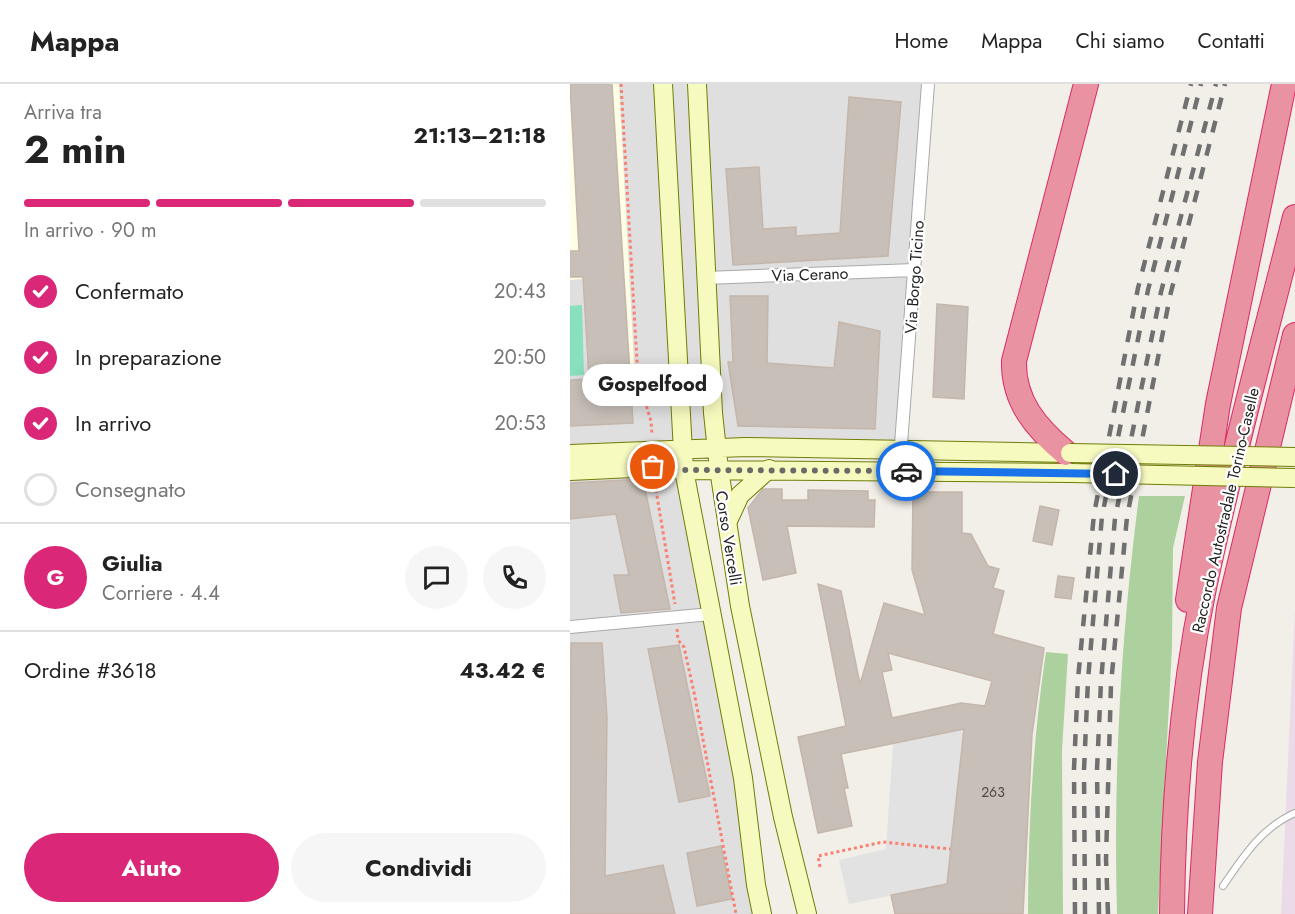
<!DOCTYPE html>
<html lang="it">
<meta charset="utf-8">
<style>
:root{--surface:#fff;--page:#f6f6f6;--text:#222;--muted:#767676;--line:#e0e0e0;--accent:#db2777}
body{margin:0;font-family:Jost,sans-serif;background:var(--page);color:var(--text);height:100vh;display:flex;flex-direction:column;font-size:22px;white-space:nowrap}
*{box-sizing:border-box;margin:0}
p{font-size:20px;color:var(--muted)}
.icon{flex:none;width:33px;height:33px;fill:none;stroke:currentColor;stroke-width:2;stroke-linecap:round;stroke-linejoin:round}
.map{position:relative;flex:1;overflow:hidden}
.drawer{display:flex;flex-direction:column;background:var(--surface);width:570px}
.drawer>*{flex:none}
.pin{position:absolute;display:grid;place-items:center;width:51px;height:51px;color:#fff;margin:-26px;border:3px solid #fff;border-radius:50%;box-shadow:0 2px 6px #0007}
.courier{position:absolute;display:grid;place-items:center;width:60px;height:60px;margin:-30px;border:4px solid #1a73e8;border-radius:50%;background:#fff;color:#222;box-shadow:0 2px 8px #0007}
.bubble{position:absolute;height:42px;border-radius:21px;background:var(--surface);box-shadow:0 3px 15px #0003;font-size:20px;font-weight:700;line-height:42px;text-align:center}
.head em{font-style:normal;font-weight:700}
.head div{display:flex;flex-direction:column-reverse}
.head{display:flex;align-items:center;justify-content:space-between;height:102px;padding:0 24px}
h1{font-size:39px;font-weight:700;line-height:45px}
.bar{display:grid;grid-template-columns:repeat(4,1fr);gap:9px 6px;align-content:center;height:72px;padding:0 24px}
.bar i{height:8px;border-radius:4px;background:var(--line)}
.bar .active{background:var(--accent)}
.bar p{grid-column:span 4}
.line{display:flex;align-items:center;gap:15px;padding:0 24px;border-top:2px solid var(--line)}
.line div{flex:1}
.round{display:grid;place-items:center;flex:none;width:63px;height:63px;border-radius:32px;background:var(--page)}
ol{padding:0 24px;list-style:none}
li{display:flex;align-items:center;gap:18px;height:66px}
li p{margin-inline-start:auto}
li .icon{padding:6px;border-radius:50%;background:var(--accent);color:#fff;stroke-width:4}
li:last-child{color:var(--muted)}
li i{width:33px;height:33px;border:3px solid var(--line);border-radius:50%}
.action{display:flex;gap:12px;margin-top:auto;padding:12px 24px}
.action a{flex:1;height:69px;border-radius:36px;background:var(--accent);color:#fff;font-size:24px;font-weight:700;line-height:69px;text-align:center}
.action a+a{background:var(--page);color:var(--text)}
header{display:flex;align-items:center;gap:36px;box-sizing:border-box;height:84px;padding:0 30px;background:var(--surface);border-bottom:2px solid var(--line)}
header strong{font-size:28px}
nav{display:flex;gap:33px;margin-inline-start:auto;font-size:21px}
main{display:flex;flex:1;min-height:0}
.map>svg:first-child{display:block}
.residential{fill:#e0dfdf}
.industrial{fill:#ebdbe8}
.education{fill:#ffffe5}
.forest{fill:#add19e}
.pitch{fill:#88e0be}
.parking{fill:#e2e2e2}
.building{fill:#c7bfb8;stroke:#c4b6ab;stroke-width:1.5;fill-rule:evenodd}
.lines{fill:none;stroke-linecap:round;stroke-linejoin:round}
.lane-casing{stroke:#a9a9a9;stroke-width:8}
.street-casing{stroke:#a9a9a9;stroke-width:14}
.secondary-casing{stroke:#707d05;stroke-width:20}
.highway-casing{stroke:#dc2a67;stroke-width:26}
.path{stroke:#fa8072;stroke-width:3;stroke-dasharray:3 3;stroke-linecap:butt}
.lane{stroke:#fff;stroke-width:6}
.street{stroke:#fff;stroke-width:12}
.secondary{stroke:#f7fabf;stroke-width:18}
.highway{stroke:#e892a2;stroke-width:24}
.rail{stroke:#707070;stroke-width:4.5;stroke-dasharray:12 12;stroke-linecap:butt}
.secondary-bridge-casing{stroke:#707d05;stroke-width:20;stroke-linecap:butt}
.secondary-bridge{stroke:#f7fabf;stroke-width:18}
.done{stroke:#6b6a68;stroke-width:6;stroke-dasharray:0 10.8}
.route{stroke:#1a73e8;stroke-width:8}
.labels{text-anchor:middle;stroke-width:4.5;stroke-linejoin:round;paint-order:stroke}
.number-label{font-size:14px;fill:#4b4948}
.street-label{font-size:16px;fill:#222;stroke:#fff}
</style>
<header>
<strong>Mappa</strong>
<nav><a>Home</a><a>Mappa</a><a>Chi siamo</a><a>Contatti</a></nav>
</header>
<main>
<section class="drawer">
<div class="head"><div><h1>2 min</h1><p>Arriva tra</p></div><em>21:13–21:18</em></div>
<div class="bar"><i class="active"></i><i class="active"></i><i class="active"></i><i></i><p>In arrivo · 90 m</p></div>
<ol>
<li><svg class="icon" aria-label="check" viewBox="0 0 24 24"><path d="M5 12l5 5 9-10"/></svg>Confermato<p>20:43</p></li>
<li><svg class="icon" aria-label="check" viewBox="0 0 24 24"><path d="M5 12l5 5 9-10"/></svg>In preparazione<p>20:50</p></li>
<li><svg class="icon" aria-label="check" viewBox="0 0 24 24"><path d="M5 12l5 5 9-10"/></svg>In arrivo<p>20:53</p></li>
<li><i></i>Consegnato</li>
</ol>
<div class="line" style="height:108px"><b class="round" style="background:var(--accent);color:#fff">G</b><div><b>Giulia</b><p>Corriere · 4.4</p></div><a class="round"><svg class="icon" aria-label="chat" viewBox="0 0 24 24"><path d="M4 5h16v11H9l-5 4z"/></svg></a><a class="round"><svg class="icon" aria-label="phone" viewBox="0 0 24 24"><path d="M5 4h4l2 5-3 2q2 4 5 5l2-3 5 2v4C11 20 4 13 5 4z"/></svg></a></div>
<div class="line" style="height:78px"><div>Ordine #3618</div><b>43.42 €</b></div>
<div class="action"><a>Aiuto</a><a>Condividi</a></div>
</section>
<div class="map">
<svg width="725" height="830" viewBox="0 0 725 830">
<rect width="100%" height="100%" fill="#f2efe9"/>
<!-- residential -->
<path class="residential" d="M0 0H358L331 366 112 364 195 830H0Z"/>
<!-- industrial -->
<path class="industrial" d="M725 524V830H711Z"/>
<!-- education -->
<path class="education" d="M0 0H49L65 298 28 296 23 194 0 196Z"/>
<!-- forest -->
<path class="forest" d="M569 412H615L603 464 602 563 588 830H547C543 690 551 551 569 412Z
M476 568 498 570 492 666 493 830H458C458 743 463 654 476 568Z"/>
<!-- pitch -->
<path class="pitch" d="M12 221 14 291 0 292V222Z"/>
<!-- parking -->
<path class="parking" d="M394 645 377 800 279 820 269 776 316 765 323 660Z"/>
<!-- building -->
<path class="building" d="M0 0H42L63 339 0 342V296L19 295 13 193H0V167H9Z
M279 13 331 18 318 172 163 181 156 85 189 83 193 145 226 143V152L270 149Z
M160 212H198L197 279 264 284 269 238 310 247 305 345 168 342 158 278H163Z
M367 220 398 223 394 315 363 313Z
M73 395 100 525 51 529 44 491H59L46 430 0 435V399Z
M193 405H212V416H238V406L298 407V416H305L304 443 217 442 226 489 193 496 178 424Z
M343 408H392V449L401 450 418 482 429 485 423 504 434 507 423 550 474 564 462 651 453 830H325L321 811 377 800 394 645 271 670 278 704H274L282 742 248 749 228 653 276 642 248 500 271 507 290 600 314 519 355 531 342 486ZM318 569 422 597 415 622 391 619 322 634 312 588 322 586Z
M470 422 489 426 482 461 463 457Z
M488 492 504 494 501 515 485 513Z
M1 559H32L37 633 35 792 93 781 105 830H0Z
M109 561 140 712 109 718 78 565Z
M151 762 162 815 127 822 117 769Z"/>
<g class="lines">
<defs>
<path id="lane" d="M653 802C673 773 691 744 725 729"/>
<path id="street" d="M136 194 344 186
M329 387 358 0
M0 543 141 530"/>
<path id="secondary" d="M93 0 114 386 173 694 186 801 192 830
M127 0 143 329 149 385 170 522 213 733 237 830
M0 370 176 363 500 369
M0 387 83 383 114 386 501 389
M157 439 170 411 199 385"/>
<path id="highway" d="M496 369C466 344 443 317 444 277L516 0
M618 516 648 320 714 0
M602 830C603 722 612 611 634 504 660 380 694 257 725 133
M630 830 640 678 659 524 725 251"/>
</defs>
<!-- lane casing -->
<use href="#lane" class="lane-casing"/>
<!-- street casing -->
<use href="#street" class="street-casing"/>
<!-- secondary casing -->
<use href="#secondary" class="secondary-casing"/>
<!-- highway casing -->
<use href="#highway" class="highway-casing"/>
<!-- path -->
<path class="path" d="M51 0 68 295 81 337 82 351
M85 400 105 520
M107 545 108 556 114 563 125 613 166 830
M250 783 248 772 313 758 380 765"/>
<!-- lane -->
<use href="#lane" class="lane"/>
<!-- street -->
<use href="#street" class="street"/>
<!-- secondary -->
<use href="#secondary" class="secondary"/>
<!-- highway -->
<use href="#highway" class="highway"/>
<!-- rail -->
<path class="rail" d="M505 830 504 685 508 595 524 430 568 204 621 0
M515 830 514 686 518 596 532 432 578 206 631 0
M529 830 527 686 531 598 545 434 591 208 646 0
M538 830 536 775 541 600 557 433 600 212 655 0"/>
<defs>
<path id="secondary-bridge" d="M500 369 725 373
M501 389 725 394"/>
</defs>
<!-- secondary-bridge casing -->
<use href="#secondary-bridge" class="secondary-bridge-casing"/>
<!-- secondary-bridge -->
<use href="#secondary-bridge" class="secondary-bridge"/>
</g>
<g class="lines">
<!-- done -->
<path class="done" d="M83 383 114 386 336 387"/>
<!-- route -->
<path class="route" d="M336 387 546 390"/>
</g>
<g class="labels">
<!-- number labels -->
<g class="number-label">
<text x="423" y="713">263</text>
</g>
<!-- street labels -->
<g class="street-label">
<text transform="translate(240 190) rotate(-2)" y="6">Via Cerano</text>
<text transform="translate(344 193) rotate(-86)" y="6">Via Borgo Ticino</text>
<text transform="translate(655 426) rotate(-77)" y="6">Raccordo Autostradale Torino-Caselle</text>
<text transform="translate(159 454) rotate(81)" y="6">Corso Vercelli</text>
</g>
</g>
</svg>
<div class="pin" style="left:83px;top:383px;background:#ea580c"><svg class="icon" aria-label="bag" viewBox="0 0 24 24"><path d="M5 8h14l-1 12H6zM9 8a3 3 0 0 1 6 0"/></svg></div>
<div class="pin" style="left:546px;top:390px;background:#1f2937"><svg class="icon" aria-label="home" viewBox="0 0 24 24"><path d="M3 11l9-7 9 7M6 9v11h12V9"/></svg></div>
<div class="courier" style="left:336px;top:387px"><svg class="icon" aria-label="car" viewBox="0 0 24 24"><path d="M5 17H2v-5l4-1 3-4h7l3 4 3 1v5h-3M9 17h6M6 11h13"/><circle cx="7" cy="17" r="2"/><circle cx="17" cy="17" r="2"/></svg></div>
<div class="bubble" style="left:12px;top:280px;width:141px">Gospelfood</div>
</div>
</main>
